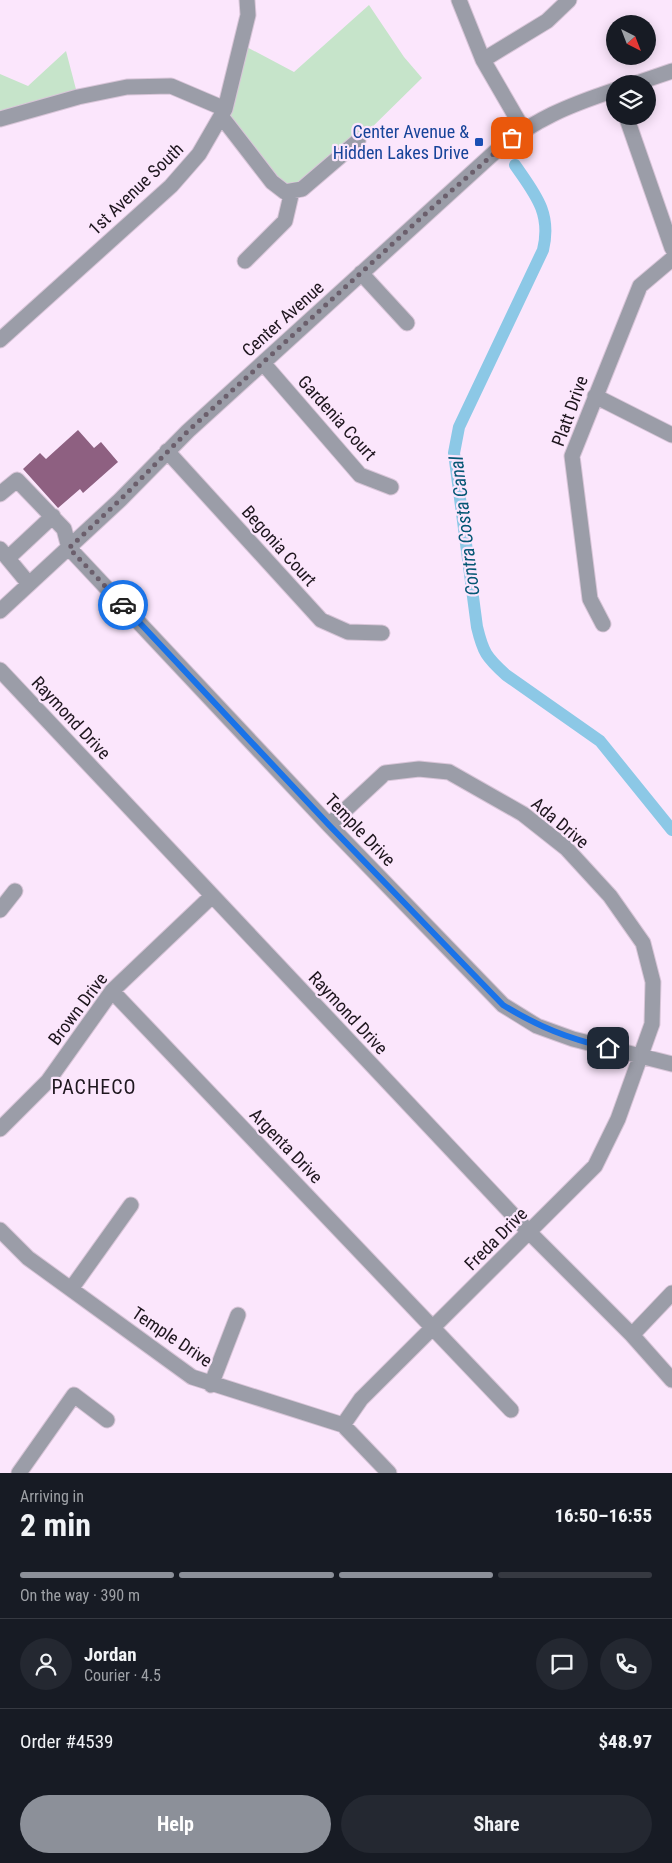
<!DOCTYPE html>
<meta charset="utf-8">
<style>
:root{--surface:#171b24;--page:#242831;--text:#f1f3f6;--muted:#9ea1a6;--line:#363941;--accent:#8c9099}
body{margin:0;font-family:"Roboto Condensed",sans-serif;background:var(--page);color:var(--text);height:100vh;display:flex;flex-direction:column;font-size:19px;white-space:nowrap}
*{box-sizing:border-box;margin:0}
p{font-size:16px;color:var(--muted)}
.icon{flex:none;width:28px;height:28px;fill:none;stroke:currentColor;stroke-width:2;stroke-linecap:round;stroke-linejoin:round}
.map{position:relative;height:1473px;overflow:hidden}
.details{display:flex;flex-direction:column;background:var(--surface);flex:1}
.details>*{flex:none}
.needle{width:32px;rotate:138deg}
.controls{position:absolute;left:606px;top:15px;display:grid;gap:10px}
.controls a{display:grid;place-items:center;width:50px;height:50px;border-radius:50%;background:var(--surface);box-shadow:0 2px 12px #0003;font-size:25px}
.pin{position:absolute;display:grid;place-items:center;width:42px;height:42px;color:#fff;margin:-21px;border-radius:10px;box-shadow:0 2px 8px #0006}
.courier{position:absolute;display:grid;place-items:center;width:50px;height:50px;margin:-25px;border:4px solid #1a73e8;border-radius:50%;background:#fff;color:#222;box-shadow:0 1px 6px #0007}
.headline em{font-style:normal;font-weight:700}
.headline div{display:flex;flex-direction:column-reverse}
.headline{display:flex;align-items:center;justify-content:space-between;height:85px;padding:0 20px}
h1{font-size:32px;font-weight:700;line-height:38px}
.bar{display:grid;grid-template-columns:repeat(4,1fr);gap:8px 5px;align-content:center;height:60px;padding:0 20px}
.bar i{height:6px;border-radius:4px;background:var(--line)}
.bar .active{background:var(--accent)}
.bar p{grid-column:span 4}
.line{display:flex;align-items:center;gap:12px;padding:0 20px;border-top:1px solid var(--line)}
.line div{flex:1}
.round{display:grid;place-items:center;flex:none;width:52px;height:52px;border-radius:26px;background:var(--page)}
.button{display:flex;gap:10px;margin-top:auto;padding:10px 20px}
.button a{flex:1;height:58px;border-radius:30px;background:var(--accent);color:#fff;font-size:20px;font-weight:700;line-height:58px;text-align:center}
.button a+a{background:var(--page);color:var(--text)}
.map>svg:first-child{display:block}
.green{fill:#c6e4ca}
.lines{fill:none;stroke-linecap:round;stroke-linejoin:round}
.canal{stroke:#8cc8e6;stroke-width:12}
.building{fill:#8e6081}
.minor-casing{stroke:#d8c5d8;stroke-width:17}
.minor{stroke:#9b9da8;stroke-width:15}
.done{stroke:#6b5f6c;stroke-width:5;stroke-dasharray:0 9}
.route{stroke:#1a73e8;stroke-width:6}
.transit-dot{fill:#1a4fb4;stroke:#fbe6fc;stroke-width:2}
.labels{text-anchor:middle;stroke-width:4.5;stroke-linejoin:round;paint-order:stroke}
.transit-label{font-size:18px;fill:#164399;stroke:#fbe6fc;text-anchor:end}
.street-label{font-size:18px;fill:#1e161e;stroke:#fbe6fc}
.water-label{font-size:19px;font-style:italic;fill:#045674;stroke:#fbe6fc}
.quarter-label{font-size:20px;letter-spacing:1px;fill:#1e161e;stroke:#fbe6fc}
</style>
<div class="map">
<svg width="672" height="1473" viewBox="0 0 672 1473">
<rect width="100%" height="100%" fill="#fbe6fc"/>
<!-- green -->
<path class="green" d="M369 5 404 57 422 78 358 141 285 192 225 109 241 44 294 72Z
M66 51 78 97 0 119V74L28 86Z"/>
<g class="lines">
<!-- canal -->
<path class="canal" d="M515 165C535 194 552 213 543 250L459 427 454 453 477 627C483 652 486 657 506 675L600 741 672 830"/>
</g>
<!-- building -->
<path class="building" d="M78 430 94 448 101 442 118 462 83 493 80 489 58 508 23 469 40 453 46 459Z"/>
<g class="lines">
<defs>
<path id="minor" d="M459 0 483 60 523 129
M483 60 547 21 569 0
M634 84 672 71
M221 116 272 182 285 192 302 189 358 141
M626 116 672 248
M0 119 78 97 127 87 171 86 225 109
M245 261 285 221 292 191
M361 273 407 323
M0 340 171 186 199 154 225 109 248 15 247 0
M263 363 360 475 391 487
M595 396 672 435
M167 451 321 620 348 632 382 633
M0 494 17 480 64 529 69 548 329 825 503 1005 537 1026 573 1039 672 1064
M0 549 29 584
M8 558 53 516
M0 611 120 500 188 431 496 151C535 119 567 106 615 90
M603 624 590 599 572 456 640 286 672 259
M0 670 529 1232 632 1335 672 1380
M329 825 385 773 419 769 449 772 523 814 566 848 610 896 643 943 653 982 652 1024 618 1119 595 1166 361 1399 343 1425
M0 910 15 891
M112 991 511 1410
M0 1129 48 1081 112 991 212 896
M0 1230 28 1258 192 1377 343 1425 389 1473
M71 1289 131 1205
M632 1335 672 1293
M211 1385 238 1315
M19 1473 74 1395 107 1420"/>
</defs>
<!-- minor casing -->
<use href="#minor" class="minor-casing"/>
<!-- minor -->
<use href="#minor" class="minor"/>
</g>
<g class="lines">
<!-- done -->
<path class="done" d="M123 605 69 548 120 500 188 431 434 206 512 138"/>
<!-- route -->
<path class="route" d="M123 605 329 825 503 1005C539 1027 567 1038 608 1048"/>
</g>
<!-- markers -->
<rect class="transit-dot" x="474" y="137" width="10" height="10" rx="2.5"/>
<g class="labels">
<!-- transit labels -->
<g class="transit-label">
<text x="469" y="138">Center Avenue &amp;<tspan x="469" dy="21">Hidden Lakes Drive</tspan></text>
</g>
<!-- street labels -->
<g class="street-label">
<text transform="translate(136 189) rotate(-44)" y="6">1st Avenue South</text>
<text transform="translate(283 319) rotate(-42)" y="6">Center Avenue</text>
<text transform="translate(570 411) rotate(-70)" y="6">Platt Drive</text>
<text transform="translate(337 418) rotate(48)" y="6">Gardenia Court</text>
<text transform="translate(279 546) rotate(48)" y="6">Begonia Court</text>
<text transform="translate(71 718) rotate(47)" y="6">Raymond Drive</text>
<text transform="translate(560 823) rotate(40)" y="6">Ada Drive</text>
<text transform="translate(360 830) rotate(46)" y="6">Temple Drive</text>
<text transform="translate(78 1009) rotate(-53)" y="6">Brown Drive</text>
<text transform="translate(348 1013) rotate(47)" y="6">Raymond Drive</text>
<text transform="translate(286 1146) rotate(46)" y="6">Argenta Drive</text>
<text transform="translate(496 1239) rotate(-45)" y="6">Freda Drive</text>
<text transform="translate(172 1337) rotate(34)" y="6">Temple Drive</text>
</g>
<!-- water labels -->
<g class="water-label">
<text transform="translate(464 526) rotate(-97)" y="7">Contra Costa Canal</text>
</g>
<!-- quarter labels -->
<g class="quarter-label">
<text x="94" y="1094">PACHECO</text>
</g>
</g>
</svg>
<div class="controls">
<a><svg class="needle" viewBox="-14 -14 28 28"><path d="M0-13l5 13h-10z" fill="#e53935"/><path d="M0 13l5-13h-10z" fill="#9ea1a6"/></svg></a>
<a><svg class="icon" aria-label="layers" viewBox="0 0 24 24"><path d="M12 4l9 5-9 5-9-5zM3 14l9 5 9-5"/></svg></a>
</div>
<div class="pin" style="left:512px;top:138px;background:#ea580c"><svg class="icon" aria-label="bag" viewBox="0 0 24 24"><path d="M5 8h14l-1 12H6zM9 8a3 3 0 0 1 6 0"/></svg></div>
<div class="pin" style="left:608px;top:1048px;background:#1f2937"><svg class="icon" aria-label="home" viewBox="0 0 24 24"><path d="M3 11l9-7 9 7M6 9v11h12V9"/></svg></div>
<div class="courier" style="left:123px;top:605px"><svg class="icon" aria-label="car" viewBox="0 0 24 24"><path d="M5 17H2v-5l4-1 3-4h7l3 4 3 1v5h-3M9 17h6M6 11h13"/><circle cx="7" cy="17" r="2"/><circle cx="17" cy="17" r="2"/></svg></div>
</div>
<section class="details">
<div class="headline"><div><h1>2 min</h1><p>Arriving in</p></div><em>16:50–16:55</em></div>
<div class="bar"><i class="active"></i><i class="active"></i><i class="active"></i><i></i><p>On the way · 390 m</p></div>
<div class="line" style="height:90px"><a class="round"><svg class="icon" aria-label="person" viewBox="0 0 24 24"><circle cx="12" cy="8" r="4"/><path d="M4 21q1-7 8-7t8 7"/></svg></a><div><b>Jordan</b><p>Courier · 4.5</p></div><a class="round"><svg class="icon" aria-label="chat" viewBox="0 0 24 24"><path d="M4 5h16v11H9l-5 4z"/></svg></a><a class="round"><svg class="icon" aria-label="phone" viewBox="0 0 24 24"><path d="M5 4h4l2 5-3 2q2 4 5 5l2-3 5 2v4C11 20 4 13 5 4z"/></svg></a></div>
<div class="line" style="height:65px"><div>Order #4539</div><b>$48.97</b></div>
<div class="button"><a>Help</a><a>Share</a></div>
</section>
